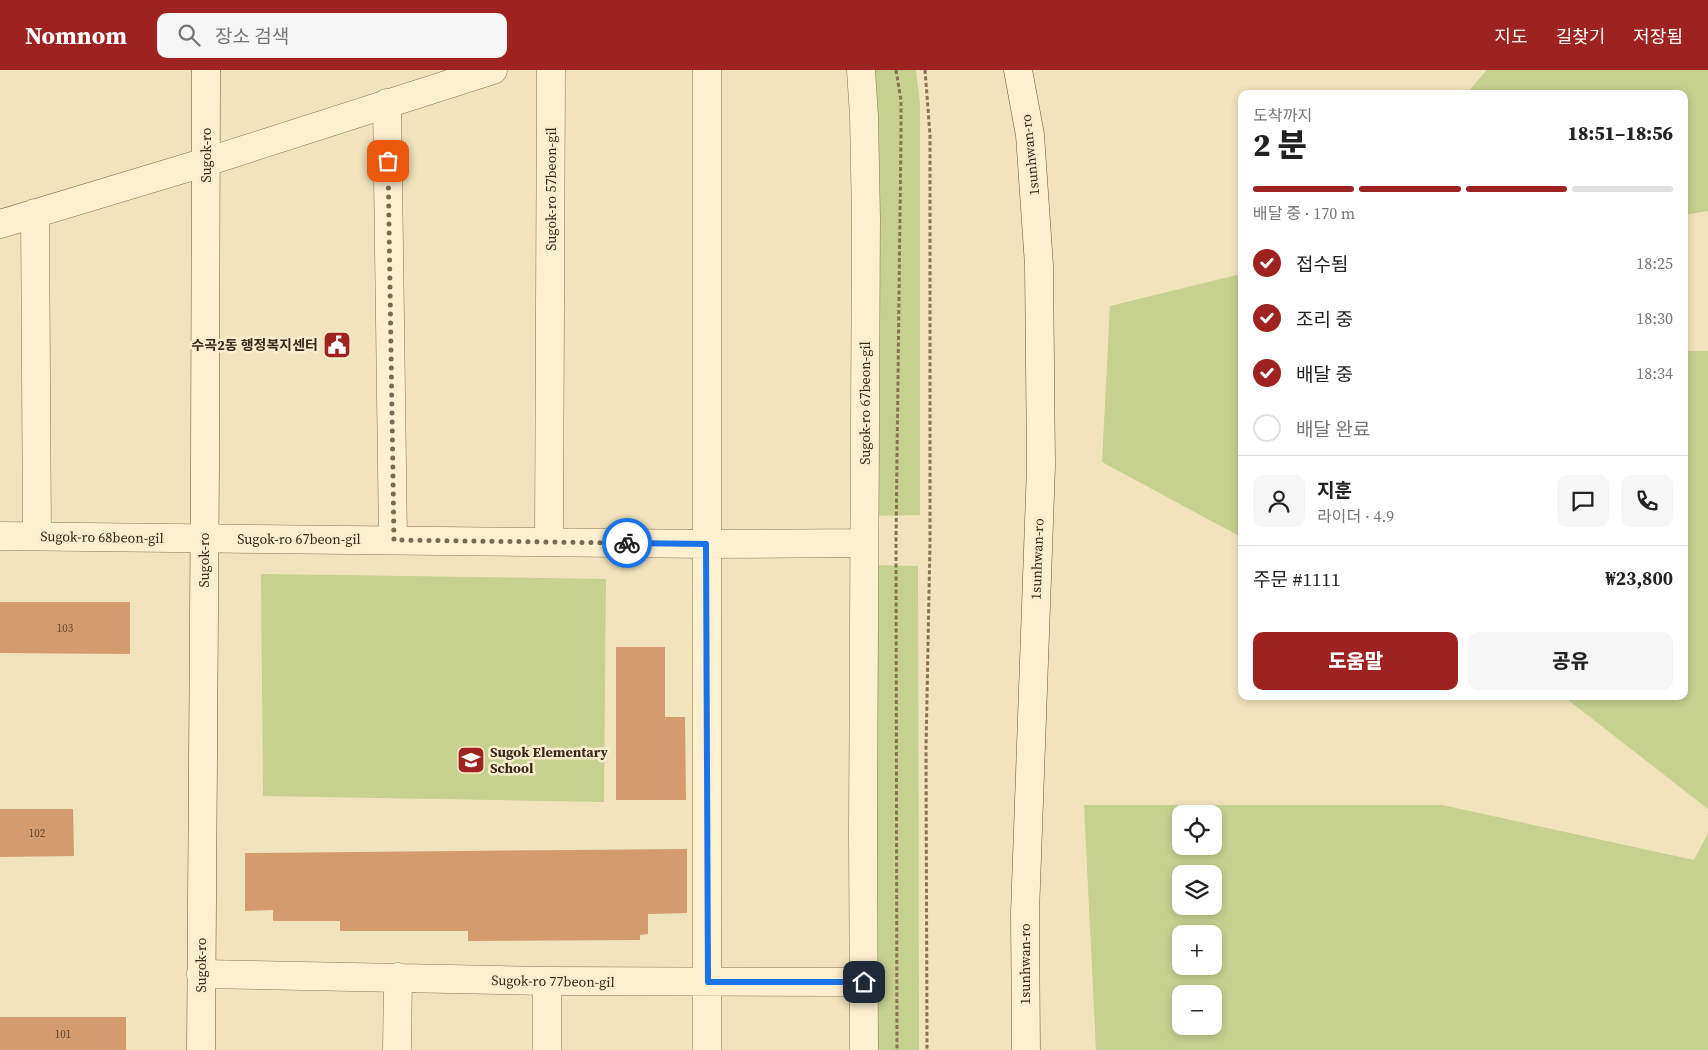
<!DOCTYPE html>
<html lang="ko">
<meta charset="utf-8">
<style>
:root{--surface:#fff;--page:#f6f6f6;--text:#222;--muted:#767676;--line:#e0e0e0;--accent:#9e221f}
body{margin:0;font-family:"Source Serif 4","Noto Sans KR",serif;background:var(--page);color:var(--text);height:100vh;display:flex;flex-direction:column;font-size:19px;white-space:nowrap}
*{box-sizing:border-box;margin:0}
p{font-size:16px;color:var(--muted)}
.icon{flex:none;width:28px;height:28px;fill:none;stroke:currentColor;stroke-width:2;stroke-linecap:round;stroke-linejoin:round}
.map{position:relative;flex:1;overflow:hidden}
.sheet{position:absolute;left:1238px;top:20px;width:450px;height:610px;display:flex;flex-direction:column;background:var(--surface);border-radius:10px;box-shadow:0 2px 8px #0003}
.sheet>*{flex:none}
.tools{position:absolute;left:1172px;top:735px;display:grid;gap:10px}
.tools a{display:grid;place-items:center;width:50px;height:50px;border-radius:10px;background:var(--surface);box-shadow:0 2px 8px #0003;font-size:25px}
.pin{position:absolute;display:grid;place-items:center;width:42px;height:42px;color:#fff;margin:-21px;border-radius:10px;box-shadow:0 2px 8px #0006}
.courier{position:absolute;display:grid;place-items:center;width:50px;height:50px;margin:-25px;border:4px solid #1a73e8;border-radius:50%;background:#fff;color:#222;box-shadow:0 1px 6px #0007}
.overview em{font-style:normal;font-weight:800}
.overview div{display:flex;flex-direction:column-reverse}
.overview{display:flex;align-items:center;justify-content:space-between;height:85px;padding:0 15px}
h1{font-size:32px;font-weight:800;line-height:38px}
.bar{display:grid;grid-template-columns:repeat(4,1fr);gap:8px 5px;align-content:center;height:60px;padding:0 15px}
.bar i{height:6px;border-radius:4px;background:var(--line)}
.bar .selected{background:var(--accent)}
.bar p{grid-column:span 4}
.line{display:flex;align-items:center;gap:12px;padding:0 15px;border-top:1px solid var(--line)}
.line div{flex:1}
.round{display:grid;place-items:center;flex:none;width:52px;height:52px;border-radius:10px;background:var(--page)}
ol{padding:0 15px;list-style:none}
li{display:flex;align-items:center;gap:15px;height:55px}
li p{margin-inline-start:auto}
li .icon{padding:5px;border-radius:50%;background:var(--accent);color:#fff;stroke-width:4}
li:last-child{color:var(--muted)}
li i{width:28px;height:28px;border:2px solid var(--line);border-radius:50%}
.button{display:flex;gap:10px;margin-top:auto;padding:10px 15px}
.button a{flex:1;height:58px;border-radius:10px;background:var(--accent);color:#fff;font-size:20px;font-weight:800;line-height:58px;text-align:center}
.button a+a{background:var(--page);color:var(--text)}
header{display:flex;align-items:center;gap:30px;box-sizing:border-box;height:70px;padding:0 25px;background:var(--accent);color:#fff}
header strong{font-size:24px}
nav{display:flex;gap:28px;margin-inline-start:auto;font-size:18px}
.search{width:350px;height:45px;background:var(--page);display:flex;align-items:center;gap:12px;box-sizing:border-box;padding:0 18px;border-radius:10px;color:var(--muted);font-size:19px}
.map>svg:first-child{display:block}
.green{fill:#c6d08f;fill-rule:evenodd}
.building{fill:#d39b6e}
.lines{fill:none;stroke-linecap:round;stroke-linejoin:round}
.street-casing{stroke:#8a7254;stroke-width:29}
.secondary-casing{stroke:#6c5337;stroke-width:29}
.path{stroke:#8a7254;stroke-width:3;stroke-dasharray:4 2.5;stroke-linecap:butt}
.street{stroke:#fcf0cf;stroke-width:28}
.secondary{stroke:#fcf0cf;stroke-width:28}
.done{stroke:#796a53;stroke-width:5;stroke-dasharray:0 9}
.route{stroke:#1a73e8;stroke-width:6}
.labels{text-anchor:middle;stroke-width:5;stroke-linejoin:round;paint-order:stroke}
.number-label{font-size:11px;fill:#5f462f}
.street-label{font-size:14px;fill:#38291a;stroke:#f8edcc}
.poi-label{font-size:14px;font-weight:bold;fill:#38291a;stroke:#f8edcc;text-anchor:end}
</style>
<header>
<strong>Nomnom</strong>
<div class="search"><svg class="icon" aria-label="search" viewBox="0 0 24 24"><circle cx="10" cy="10" r="6"/><path d="M15 15l6 6"/></svg>장소 검색</div>
<nav><a>지도</a><a>길찾기</a><a>저장됨</a></nav>
</header>
<div class="map">
<svg width="1708" height="980" viewBox="0 0 1708 980">
<rect width="100%" height="100%" fill="#f1e3bc"/>
<!-- green -->
<path class="green" d="M869 0H916L920 34V445L872 446Z
M1487 0H1708V141L1684 145V24H1466Z
M1241 204V467L1102 392 1110 236Z
M1684 281H1708V739L1563 626H1684Z
M872 495 918 496 919 980H873Z
M261 504 606 509 604 732 263 726Z
M1084 735H1442L1694 790 1708 763V980H1096ZM1181 744H1214V776H1181ZM1181 804H1214V836H1181ZM1181 864H1214V896H1181ZM1181 924H1214V956H1181Z"/>
<!-- building -->
<path class="building" d="M0 532H130V584L0 583Z
M616 577H665V647H685L686 730H616Z
M0 739H73L74 786 0 787Z
M687 779V843L648 844V864L640 865V870L468 871V861H340V851H273V840L245 841V783Z
M0 947H126V980H0Z"/>
<g class="lines">
<defs>
<path id="street" d="M707 0V980
M861 0 864 46 866 148 863 761 864 980
M387 33 393 470
M35 143 37 466
M0 154 206 92 493 0
M0 466 706 474 864 473
M549 471 551 0
M201 904 547 911 864 912
M547 911V980
M397 980 398 907"/>
<path id="secondary" d="M1018 0 1030 65 1039 195 1041 396 1025 843 1026 980
M201 980 205 398 206 0"/>
</defs>
<!-- street casing -->
<use href="#street" class="street-casing"/>
<!-- secondary casing -->
<use href="#secondary" class="secondary-casing"/>
<!-- path -->
<path class="path" d="M896 0 901 30V63L896 472 897 980
M925 0 930 65V472L926 679 927 980"/>
<!-- street -->
<use href="#street" class="street"/>
<!-- secondary -->
<use href="#secondary" class="secondary"/>
</g>
<g class="lines">
<!-- done -->
<path class="done" d="M388 91 394 470 627 473"/>
<!-- route -->
<path class="route" d="M627 473 706 474 708 912H864"/>
</g>
<!-- icons -->
<defs>
<symbol id="civic-square" viewBox="-11 -11 22 22"><rect x="-9" y="-9" width="18" height="18" rx="4" fill="#9e221f" stroke="#f8edcc"/><path d="M-.6-6.5H3V-4.5H.6V-3L4-1V1h2V6H-6V1h2V-1L-.6-3ZM-1.2 2.5V6h2.4V2.5Z" fill="#fff"/></symbol>
<symbol id="school-square" viewBox="-11 -11 22 22"><rect x="-9" y="-9" width="18" height="18" rx="4" fill="#9e221f" stroke="#f8edcc"/><path d="M0-5L7-2L0 1L-7-2ZM-4 1L0 2.5L4 1V4Q0 6-4 4Z" fill="#fff"/></symbol>
</defs>
<g fill-rule="evenodd">
<use href="#civic-square" x="321" y="259" width="32" height="32"/>
<use href="#school-square" x="455" y="674" width="32" height="32"/>
</g>
<g class="labels">
<!-- number labels -->
<g class="number-label">
<text x="65" y="562">103</text>
<text x="37" y="767">102</text>
<text x="63" y="968">101</text>
</g>
<!-- street labels -->
<g class="street-label">
<text transform="translate(206 85) rotate(-90)" y="5">Sugok-ro</text>
<text transform="translate(1030 85) rotate(-96)" y="5">1sunhwan-ro</text>
<text transform="translate(551 119) rotate(-90)" y="5">Sugok-ro 57beon-gil</text>
<text transform="translate(865 333) rotate(-90)" y="5">Sugok-ro 67beon-gil</text>
<text transform="translate(102 467) rotate(1)" y="5">Sugok-ro 68beon-gil</text>
<text x="299" y="474">Sugok-ro 67beon-gil</text>
<text transform="translate(1037 489) rotate(-88)" y="5">1sunhwan-ro</text>
<text transform="translate(204 490) rotate(-90)" y="5">Sugok-ro</text>
<text transform="translate(1025 894) rotate(-90)" y="5">1sunhwan-ro</text>
<text transform="translate(201 895) rotate(-90)" y="5">Sugok-ro</text>
<text transform="translate(553 911) rotate(1)" y="5">Sugok-ro 77beon-gil</text>
</g>
<!-- poi labels -->
<g class="poi-label">
<text x="318" y="280">수곡2동 행정복지센터</text>
<text x="490" y="687" text-anchor="start">Sugok Elementary<tspan x="490" dy="16">School</tspan></text>
</g>
</g>
</svg>
<div class="tools">
<a><svg class="icon" aria-label="locate" viewBox="0 0 24 24"><circle cx="12" cy="12" r="6"/><path d="M12 2v4M12 18v4M2 12h4M18 12h4"/></svg></a>
<a><svg class="icon" aria-label="layers" viewBox="0 0 24 24"><path d="M12 4l9 5-9 5-9-5zM3 14l9 5 9-5"/></svg></a>
<a>+</a>
<a>−</a>
</div>
<div class="pin" style="left:388px;top:91px;background:#ea580c"><svg class="icon" aria-label="bag" viewBox="0 0 24 24"><path d="M5 8h14l-1 12H6zM9 8a3 3 0 0 1 6 0"/></svg></div>
<div class="pin" style="left:864px;top:912px;background:#1f2937"><svg class="icon" aria-label="home" viewBox="0 0 24 24"><path d="M3 11l9-7 9 7M6 9v11h12V9"/></svg></div>
<div class="courier" style="left:627px;top:473px"><svg class="icon" aria-label="bike" viewBox="0 0 24 24"><circle cx="6" cy="16" r="4"/><circle cx="18" cy="16" r="4"/><path d="M6 16l4-8h5l3 8M10 8l3 8H6M13 5h3"/></svg></div>
<section class="sheet">
<div class="overview"><div><h1>2 분</h1><p>도착까지</p></div><em>18:51–18:56</em></div>
<div class="bar"><i class="selected"></i><i class="selected"></i><i class="selected"></i><i></i><p>배달 중 · 170 m</p></div>
<ol>
<li><svg class="icon" aria-label="check" viewBox="0 0 24 24"><path d="M5 12l5 5 9-10"/></svg>접수됨<p>18:25</p></li>
<li><svg class="icon" aria-label="check" viewBox="0 0 24 24"><path d="M5 12l5 5 9-10"/></svg>조리 중<p>18:30</p></li>
<li><svg class="icon" aria-label="check" viewBox="0 0 24 24"><path d="M5 12l5 5 9-10"/></svg>배달 중<p>18:34</p></li>
<li><i></i>배달 완료</li>
</ol>
<div class="line" style="height:90px"><a class="round"><svg class="icon" aria-label="person" viewBox="0 0 24 24"><circle cx="12" cy="8" r="4"/><path d="M4 21q1-7 8-7t8 7"/></svg></a><div><b>지훈</b><p>라이더 · 4.9</p></div><a class="round"><svg class="icon" aria-label="chat" viewBox="0 0 24 24"><path d="M4 5h16v11H9l-5 4z"/></svg></a><a class="round"><svg class="icon" aria-label="phone" viewBox="0 0 24 24"><path d="M5 4h4l2 5-3 2q2 4 5 5l2-3 5 2v4C11 20 4 13 5 4z"/></svg></a></div>
<div class="line" style="height:65px"><div>주문 #1111</div><b>₩23,800</b></div>
<div class="button"><a>도움말</a><a>공유</a></div>
</section>
</div>
